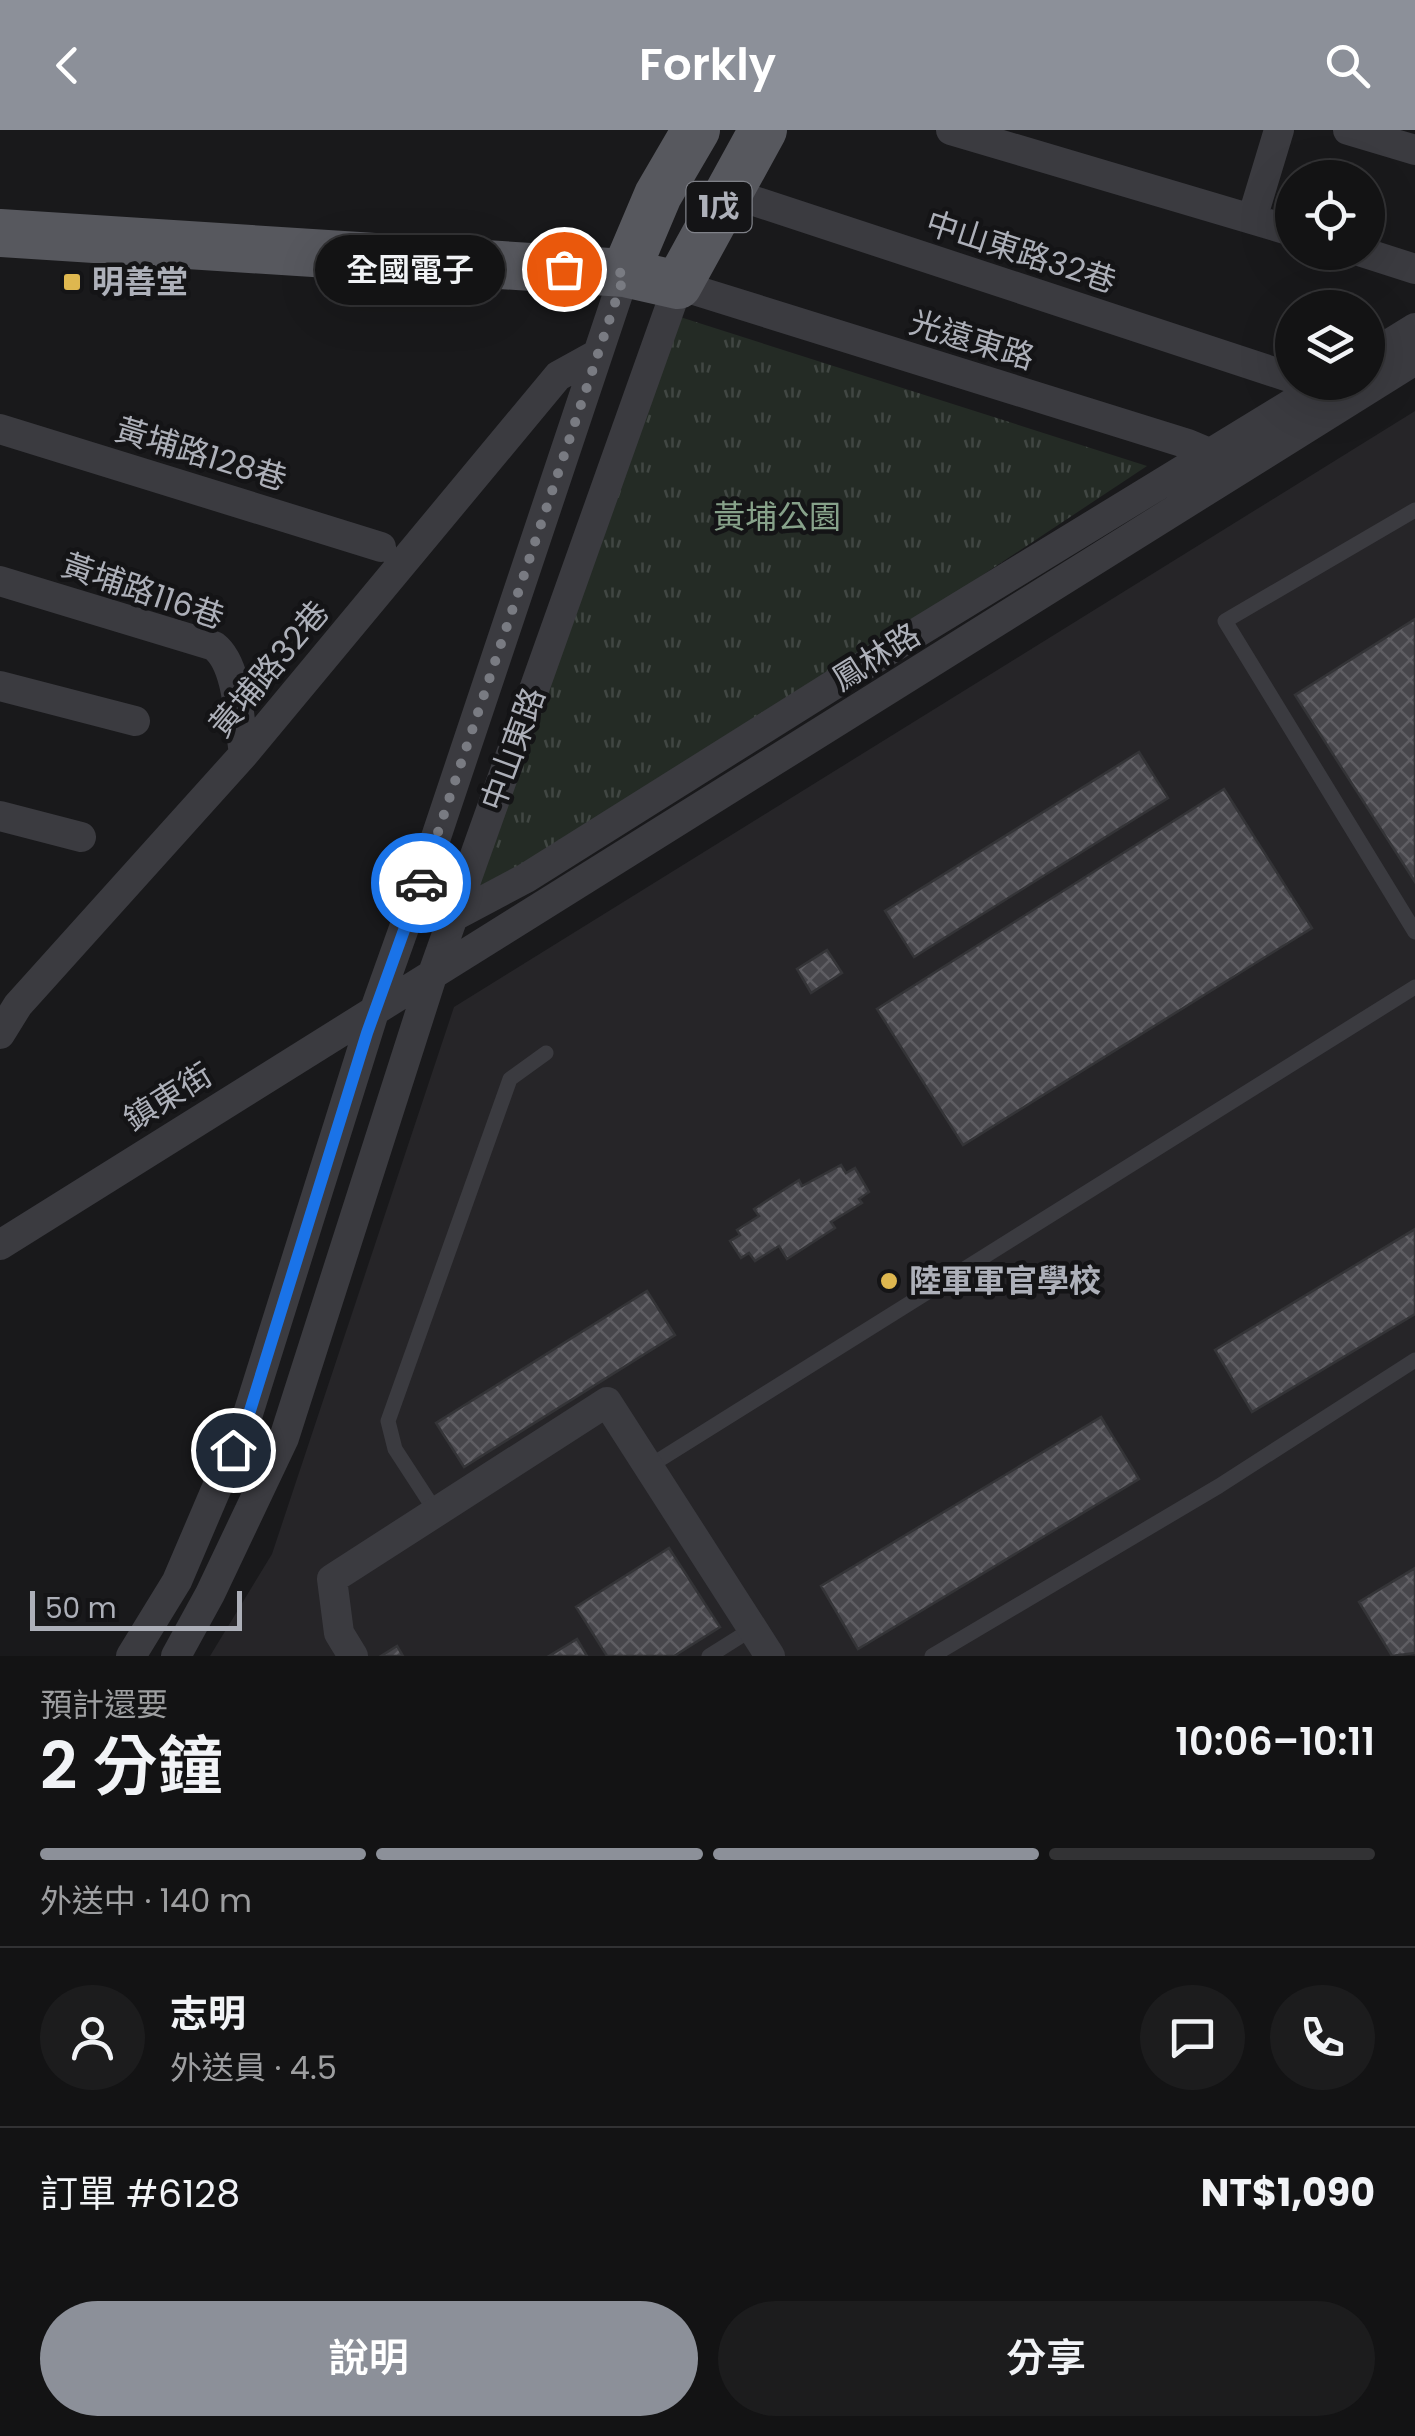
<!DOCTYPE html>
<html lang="zh-TW">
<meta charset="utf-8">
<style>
:root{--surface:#131314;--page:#1c1c1d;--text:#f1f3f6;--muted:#9d9ea0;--line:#323234;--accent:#8c9099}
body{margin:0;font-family:Poppins,"Noto Sans TC",sans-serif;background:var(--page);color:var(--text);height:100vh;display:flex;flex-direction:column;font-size:38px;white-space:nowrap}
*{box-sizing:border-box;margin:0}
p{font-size:32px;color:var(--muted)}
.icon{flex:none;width:55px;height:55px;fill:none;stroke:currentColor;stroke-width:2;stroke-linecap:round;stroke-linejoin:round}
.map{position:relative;height:1526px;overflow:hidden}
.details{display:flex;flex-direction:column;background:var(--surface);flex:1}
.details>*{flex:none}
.controls{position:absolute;left:1275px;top:30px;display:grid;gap:20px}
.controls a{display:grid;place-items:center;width:110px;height:110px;border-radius:50%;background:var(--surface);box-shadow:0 10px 40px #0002,0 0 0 2px var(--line);font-size:50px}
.scale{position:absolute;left:30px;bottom:25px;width:212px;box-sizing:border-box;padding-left:10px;border:5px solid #adb0b9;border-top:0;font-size:28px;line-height:35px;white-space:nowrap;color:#adb0b9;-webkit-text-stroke:8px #141416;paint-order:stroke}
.pin{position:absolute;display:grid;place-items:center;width:85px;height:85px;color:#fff;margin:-42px;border:5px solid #fff;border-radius:50%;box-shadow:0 2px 10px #0007}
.courier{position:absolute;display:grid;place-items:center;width:100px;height:100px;margin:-50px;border:8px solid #1a73e8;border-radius:50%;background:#fff;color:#222;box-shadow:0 2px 12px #0007}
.bubble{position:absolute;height:70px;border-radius:35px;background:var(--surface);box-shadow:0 10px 40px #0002,0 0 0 2px var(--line);font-size:32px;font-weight:600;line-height:70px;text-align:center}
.overview em{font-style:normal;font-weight:600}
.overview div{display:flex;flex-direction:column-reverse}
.overview{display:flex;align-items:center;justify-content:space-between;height:170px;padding:0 40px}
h1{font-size:65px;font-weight:600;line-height:75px}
.bar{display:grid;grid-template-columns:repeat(4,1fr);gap:15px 10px;align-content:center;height:120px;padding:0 40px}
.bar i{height:12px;border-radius:8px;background:var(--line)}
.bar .active{background:var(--accent)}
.bar p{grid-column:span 4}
.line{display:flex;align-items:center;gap:25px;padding:0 40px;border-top:2px solid var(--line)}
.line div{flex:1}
.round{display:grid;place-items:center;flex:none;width:105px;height:105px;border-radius:52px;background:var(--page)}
.action{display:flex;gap:20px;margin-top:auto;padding:20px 40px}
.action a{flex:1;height:115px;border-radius:60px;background:var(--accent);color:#fff;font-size:40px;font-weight:600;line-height:115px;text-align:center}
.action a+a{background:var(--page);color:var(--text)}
header{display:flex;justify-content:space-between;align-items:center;height:130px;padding:0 40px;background:var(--accent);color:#fff;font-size:45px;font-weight:600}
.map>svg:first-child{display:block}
.built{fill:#262528}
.park{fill:url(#park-tufts)}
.building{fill:url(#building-cross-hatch);stroke:#343437;stroke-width:2.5}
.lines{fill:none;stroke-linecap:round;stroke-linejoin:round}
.service{stroke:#3b3b40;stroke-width:15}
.minor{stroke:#3b3b40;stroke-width:30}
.primary{stroke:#57585e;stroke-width:48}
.done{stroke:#797b82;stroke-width:10;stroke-dasharray:0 18}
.route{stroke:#1a73e8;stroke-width:12}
.poi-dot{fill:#deb74f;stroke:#141416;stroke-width:4}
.labels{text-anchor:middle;stroke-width:9;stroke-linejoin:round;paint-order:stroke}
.shield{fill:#141416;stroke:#7f8188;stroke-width:2.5}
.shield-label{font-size:30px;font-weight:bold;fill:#adb0b9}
.street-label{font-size:32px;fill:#adb0b9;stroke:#141416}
.poi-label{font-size:32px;font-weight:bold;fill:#adb0b9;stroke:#141416;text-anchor:start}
.park-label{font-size:32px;fill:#87a28a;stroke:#141416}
</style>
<header><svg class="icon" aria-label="back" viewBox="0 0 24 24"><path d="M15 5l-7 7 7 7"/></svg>Forkly<svg class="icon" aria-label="search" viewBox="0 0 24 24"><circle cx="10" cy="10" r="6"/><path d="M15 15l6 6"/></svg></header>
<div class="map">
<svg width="1415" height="1526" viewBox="0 0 1415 1526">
<defs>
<pattern id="park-tufts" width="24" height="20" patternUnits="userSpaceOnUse" patternTransform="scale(2.5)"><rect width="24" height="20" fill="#242b25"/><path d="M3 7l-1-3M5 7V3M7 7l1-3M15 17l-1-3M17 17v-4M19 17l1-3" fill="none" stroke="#414743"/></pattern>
<pattern id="building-cross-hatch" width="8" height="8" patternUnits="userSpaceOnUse" patternTransform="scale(2.5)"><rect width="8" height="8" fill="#47464b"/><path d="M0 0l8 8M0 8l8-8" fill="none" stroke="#5f5e63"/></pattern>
</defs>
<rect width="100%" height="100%" fill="#19191b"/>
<!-- built -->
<path class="built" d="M1415 281V1526H210L272 1424 454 877Z"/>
<!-- park -->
<path class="park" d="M677 186 1147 336 526 748 453 787Z"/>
<!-- building -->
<path class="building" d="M1415 489V752L1295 565Z
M1139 622 1168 668 914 827 885 781Z
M1224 659 1312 798 963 1015 877 879Z
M827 820 842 843 811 863 797 839Z
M841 1035 846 1043 855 1038 869 1062 859 1069 862 1073 831 1092 835 1098 787 1129 779 1116 755 1131 749 1123 741 1128 730 1111 740 1105 737 1100 759 1086 754 1079 799 1050 802 1056Z
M1415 1099V1184L1252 1282 1215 1220Z
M647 1161 675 1205 464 1337 436 1293Z
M1101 1287 1139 1349 858 1519 821 1456Z
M669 1418 720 1497 674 1526H607L576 1477Z
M1415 1438V1523L1392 1526 1359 1472Z
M577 1509 587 1526H549Z
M397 1516 403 1526H381Z"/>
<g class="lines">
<!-- service -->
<path class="service" d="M1415 380 1225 491 1415 802
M648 1337 1415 857
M436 1382 395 1319 388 1291 510 949 546 923
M709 1526 752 1499
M932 1526 1219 1356 1415 1230"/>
<!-- minor -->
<path class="minor" d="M951 0 1292 101
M1348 0 1415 20
M727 62 1292 248
M1252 89 1279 0
M1362 122 1415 139
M1368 227 1415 198
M0 299 381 417
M0 451 214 516C239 535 239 593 244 624
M0 556 135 591
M0 686 81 707
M447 790 526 748 900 513 1327 252
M0 904 18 875 244 624 558 246 596 225
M0 1115 1415 230
M131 1526 177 1451 247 1287 374 882 429 728 625 143
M176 1526 210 1464 284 1308 432 846 678 155 1188 314 1243 337
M353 1526 339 1503 332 1449 607 1272 770 1526"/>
<!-- primary -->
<path class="primary" d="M0 103 625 143 678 155 763 0
M625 143 658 65 696 0"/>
</g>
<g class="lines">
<!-- done -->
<path class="done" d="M421 753 625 143 564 139"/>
<!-- route -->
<path class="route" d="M233 1320 248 1287 367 903 421 753"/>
</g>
<!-- markers -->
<g class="poi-dot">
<rect x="62" y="142" width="20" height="20" rx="5"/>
<circle cx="889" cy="1151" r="10"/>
</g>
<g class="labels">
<!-- shield labels -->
<rect class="shield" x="686.5" y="52" width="65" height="50" rx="8"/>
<g class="shield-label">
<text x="719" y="87">1戊</text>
</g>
<!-- street labels -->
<g class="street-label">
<text transform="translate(1021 122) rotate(18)" y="11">中山東路32巷</text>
<text transform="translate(972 210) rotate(17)" y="11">光遠東路</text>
<text transform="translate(201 324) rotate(17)" y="11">黃埔路128巷</text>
<text transform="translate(143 461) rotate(19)" y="11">黃埔路116巷</text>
<text transform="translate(876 527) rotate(-32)" y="11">鳳林路</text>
<text transform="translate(269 539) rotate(-50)" y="11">黃埔路32巷</text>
<text transform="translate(513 619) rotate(-70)" y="11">中山東路</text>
<text transform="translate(168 967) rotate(-32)" y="11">鎮東街</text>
</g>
<!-- poi labels -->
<g class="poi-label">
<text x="92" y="163">明善堂</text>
<text x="909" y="1162">陸軍軍官學校</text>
</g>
<!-- park labels -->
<g class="park-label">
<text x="777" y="398">黃埔公園</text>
</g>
</g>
</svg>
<div class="controls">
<a><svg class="icon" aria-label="locate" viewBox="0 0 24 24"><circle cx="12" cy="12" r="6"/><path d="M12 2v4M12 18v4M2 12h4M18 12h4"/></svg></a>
<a><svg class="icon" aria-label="layers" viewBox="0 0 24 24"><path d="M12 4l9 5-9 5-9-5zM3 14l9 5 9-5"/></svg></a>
</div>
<div class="scale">50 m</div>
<div class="pin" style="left:564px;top:139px;background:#ea580c"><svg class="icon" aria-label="bag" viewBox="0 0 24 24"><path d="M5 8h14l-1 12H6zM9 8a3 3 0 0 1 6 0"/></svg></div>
<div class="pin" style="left:233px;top:1320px;background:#1f2937"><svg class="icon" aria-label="home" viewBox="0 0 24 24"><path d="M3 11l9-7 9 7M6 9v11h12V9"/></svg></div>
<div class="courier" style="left:421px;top:753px"><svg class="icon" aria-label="car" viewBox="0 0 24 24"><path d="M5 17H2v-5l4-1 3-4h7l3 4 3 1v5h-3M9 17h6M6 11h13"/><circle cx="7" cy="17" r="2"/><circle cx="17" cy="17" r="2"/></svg></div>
<div class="bubble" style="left:315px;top:105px;width:190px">全國電子</div>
</div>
<section class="details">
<div class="overview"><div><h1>2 分鐘</h1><p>預計還要</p></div><em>10:06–10:11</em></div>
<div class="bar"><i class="active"></i><i class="active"></i><i class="active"></i><i></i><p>外送中 · 140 m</p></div>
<div class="line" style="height:180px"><a class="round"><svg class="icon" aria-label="person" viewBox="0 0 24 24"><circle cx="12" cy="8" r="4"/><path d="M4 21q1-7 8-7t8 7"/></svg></a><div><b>志明</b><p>外送員 · 4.5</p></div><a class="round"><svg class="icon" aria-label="chat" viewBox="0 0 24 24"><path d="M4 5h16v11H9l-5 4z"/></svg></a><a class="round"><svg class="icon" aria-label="phone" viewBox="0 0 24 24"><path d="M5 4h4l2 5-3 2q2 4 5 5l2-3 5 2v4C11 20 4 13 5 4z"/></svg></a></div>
<div class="line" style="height:130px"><div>訂單 #6128</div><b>NT$1,090</b></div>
<div class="action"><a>說明</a><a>分享</a></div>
</section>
